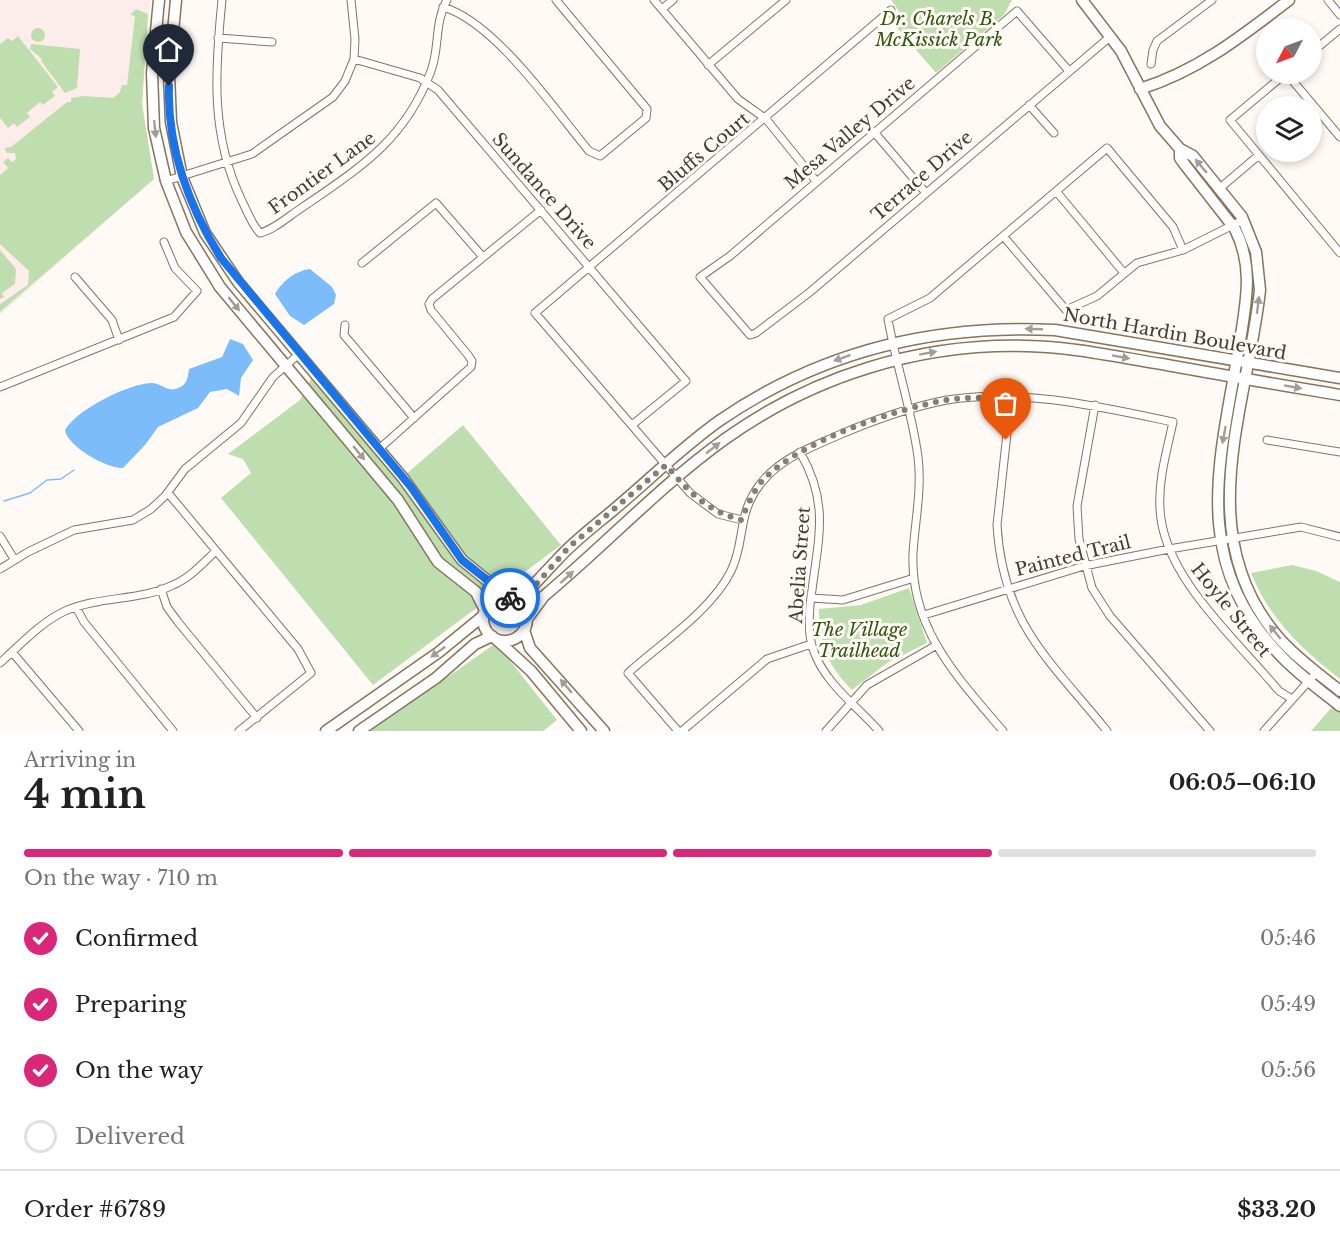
<!DOCTYPE html>
<meta charset="utf-8">
<style>
:root{--surface:#fff;--page:#f6f6f6;--text:#222;--muted:#767676;--line:#e0e0e0;--accent:#db2777}
body{margin:0;font-family:"Libre Baskerville",serif;background:var(--page);color:var(--text);height:100vh;display:flex;flex-direction:column;font-size:22px;white-space:nowrap}
*{box-sizing:border-box;margin:0}
p{font-size:20px;color:var(--muted)}
.icon{flex:none;width:33px;height:33px;fill:none;stroke:currentColor;stroke-width:2;stroke-linecap:round;stroke-linejoin:round}
.map{position:relative;height:731px;overflow:hidden}
.side{display:flex;flex-direction:column;background:var(--surface);flex:1}
.side>*{flex:none}
.needle{width:39px;rotate:229deg}
.controls{position:absolute;left:1256px;top:18px;display:grid;gap:12px}
.controls a{display:grid;place-items:center;width:66px;height:66px;border-radius:50%;background:var(--surface);box-shadow:0 3px 9px #0003;font-size:30px}
.pin{position:absolute;display:grid;place-items:center;width:51px;height:51px;color:#fff;margin:-62px -26px;border-radius:50% 50% 50% 0;rotate:-45deg;box-shadow:0 0 6px #0007}
.pin .icon{rotate:45deg}
.courier{position:absolute;display:grid;place-items:center;width:60px;height:60px;margin:-30px;border:4px solid #1a73e8;border-radius:50%;background:#fff;color:#222;box-shadow:0 2px 8px #0007}
.head em{font-style:normal;font-weight:700}
.head div{display:flex;flex-direction:column-reverse}
.head{display:flex;align-items:center;justify-content:space-between;height:102px;padding:0 24px}
h1{font-size:39px;font-weight:700;line-height:45px}
.bar{display:grid;grid-template-columns:repeat(4,1fr);gap:9px 6px;align-content:center;height:72px;padding:0 24px}
.bar i{height:8px;border-radius:4px;background:var(--line)}
.bar .on{background:var(--accent)}
.bar p{grid-column:span 4}
.line{display:flex;align-items:center;gap:15px;padding:0 24px;border-top:2px solid var(--line)}
.line div{flex:1}
ol{padding:0 24px;list-style:none}
li{display:flex;align-items:center;gap:18px;height:66px}
li p{margin-inline-start:auto}
li .icon{padding:6px;border-radius:50%;background:var(--accent);color:#fff;stroke-width:4}
li:last-child{color:var(--muted)}
li i{width:33px;height:33px;border:3px solid var(--line);border-radius:50%}
.map>svg:first-child{display:block}
.education{fill:#fdedea}
.green{fill:#bfdeaf}
.water{fill:#7dbcfb}
.lines{fill:none;stroke-linecap:round;stroke-linejoin:round}
.stream{stroke:#7dbcfb;stroke-width:1.5}
.street-casing{stroke:#88735b;stroke-width:9}
.secondary-casing{stroke:#88735b;stroke-width:13}
.street{stroke:#fff;stroke-width:7}
.secondary{stroke:#fff;stroke-width:10}
.oneway{fill:#a29d98}
.done{stroke:#857e76;stroke-width:6;stroke-dasharray:0 10.8}
.route{stroke:#1a73e8;stroke-width:8}
.labels{text-anchor:middle;stroke-width:6;stroke-linejoin:round;paint-order:stroke}
.park-label{font-size:18px;font-style:italic;fill:#2d5709;stroke:#fffaf5}
.street-label{font-size:18px;fill:#443b31;stroke:#fffaf5}
</style>
<div class="map">
<svg width="1340" height="731" viewBox="0 0 1340 731">
<rect width="100%" height="100%" fill="#fffaf5"/>
<!-- education -->
<path class="education" d="M0 0H150L142 104 154 179 0 315Z"/>
<!-- green -->
<path class="green" d="M891 0H1012L1004 15 936 73 893 23 899 11Z
M136 9 148 14 142 104 154 179 0 312V304L28 285 29 271 0 244V175L8 168 3 162 8 158 12 162 16 159 15 153H7L4 148 11 147 67 102H71V98L84 96 113 98 120 92 122 85H127L135 16 130 15Z
M31 35a7 7 0 1 1 14 0a7 7 0 1 1-14 0Z
M18 36 58 87 52 92 55 96 43 105 40 102 27 113 30 117 17 127 14 123 8 128 0 118V44L8 38 12 41Z
M31 44 80 49 77 88 65 93 41 61 42 59 30 49Z
M0 250 16 269 15 284 2 293 4 297 0 299Z
M316 368 405 475 463 425 561 545 373 685 221 498 251 473 243 459 228 454 300 400Z
M1292 565 1316 571 1340 582V679C1302 650 1269 618 1251 573Z
M909 588 927 643 887 663 852 690C827 665 819 643 819 609L861 605Z
M496 643 557 720 543 731H358L449 676Z
M1340 698V731H1311Z"/>
<!-- water -->
<path class="water" d="M310 269 332 287 336 295 334 304 304 325 290 316 275 294C282 281 295 271 310 269Z
M230 339 243 344 253 360 241 378 239 396 227 389 210 392 198 408 158 427 145 445 123 468C107 469 67 446 65 430 77 409 130 383 152 383 161 383 168 393 178 388 187 385 188 377 189 369L222 357Z"/>
<g class="lines">
<!-- stream -->
<path class="stream" d="M4 501 30 493 47 480 61 479 74 470"/>
<defs>
<path id="street" d="M222 0C215 70 210 135 242 201 247 211 252 225 260 233 274 230 290 215 303 207 361 167 405 140 431 71 440 47 434 23 447 0
M654 0 738 99 766 119 816 181
M1328 0 1340 15
M443 7C495 22 554 109 589 151L600 156 646 118 647 109 556 0
M662 9 673 0
M218 38 272 42
M1311 53 1340 29
M354 59 420 78 438 90 686 381 632 425
M1151 64 1153 50 1157 41 1212 0
M708 65 786 0
M1069 71 1017 11 730 256 700 277 750 335 756 333 810 292 1111 36
M1285 74 1230 120 1340 253
M1287 74 1340 137
M1029 105 1054 133
M874 132 926 193
M166 181 252 154 333 97 345 81 354 59 355 39 351 0
M1220 188 1259 155
M1056 191 1124 273
M1004 237 1066 310 1097 296 1137 263 1183 250 1243 220
M362 263 436 203 482 256
M75 277 112 320 119 340
M345 325 344 335 414 418
M0 387 174 317 197 291 175 268 164 242
M1011 397 997 525C1003 624 1049 659 1107 731
M1095 405 1077 506 1079 539 1092 588 1110 616 1210 731
M1267 440 1340 452
M379 449 471 367 472 361 468 355 431 310 429 304 432 299 541 210
M800 452C829 502 819 535 812 590 809 609 807 631 813 649 824 683 857 706 879 731
M168 493 298 649 311 673 239 731
M742 520 718 514 690 493 535 313 891 10
M0 536 14 559
M0 569 28 552 74 530 133 520 151 509 165 496 185 469 241 423 273 377 299 354
M161 589 167 607 178 622 257 718
M811 598 843 600 914 578
M76 607 84 622 173 731
M924 615 1084 566 1169 549 1301 527 1340 537
M12 652 79 731
M0 663C20 645 41 622 65 611 99 596 140 601 173 585 190 578 203 563 216 551
M678 731 628 673C660 644 712 610 731 571 746 541 736 513 762 482 781 458 812 447 839 435 874 420 910 407 947 400 1021 388 1101 407 1173 422 1167 450 1158 480 1160 509 1163 577 1237 640 1279 691L1292 699
M682 731 767 659 811 644
M826 731 867 685 935 646
M1003 731C958 678 910 629 913 553 915 521 922 490 918 457 912 411 896 365 888 319L930 298 1107 148 1173 227 1183 250
M1264 731 1317 672"/>
<path id="secondary" d="M159 0 152 73 154 128 166 181 186 232 220 287 398 500 438 562 476 592 485 610
M176 0 169 74 171 122 182 177 205 233 238 282 403 478 462 560 509 598
M1082 0 1121 51 1160 126 1180 149 1193 156 1242 217 1256 252 1260 290C1247 408 1190 534 1278 637 1296 658 1319 674 1340 691
M1140 89C1198 71 1242 36 1289 0
M1180 149V158L1185 165 1235 229C1254 267 1246 302 1240 341 1221 457 1187 559 1281 656 1298 674 1320 690 1340 706
M483 619a22 22 0 1 1 44 0a22 22 0 1 1-44 0Z
M514 599C533 589 542 575 557 560 573 542 593 527 611 512 647 482 681 448 719 421 819 352 934 324 1055 330L1340 378
M527 619 544 596C605 545 661 485 725 439 813 376 919 343 1027 346 1073 347 1117 357 1162 364 1221 375 1281 385 1340 395
M524 630 530 648 604 731
M496 639 531 671 581 731
M326 731 439 652 483 616
M359 731 436 678 475 644 492 636"/>
</defs>
<!-- street casing -->
<use href="#street" class="street-casing"/>
<!-- secondary casing -->
<use href="#secondary" class="secondary-casing"/>
<!-- street -->
<use href="#street" class="street"/>
<!-- secondary -->
<use href="#secondary" class="secondary"/>
</g>
<!-- one-way arrows -->
<defs><path id="oneway-solid" d="M-6-.8H1V-3.2L6.5 0L1 3.2V.8H-6Z" transform="scale(1.5)"/></defs>
<g class="oneway">
<use href="#oneway-solid" transform="translate(155 129) rotate(84)"/>
<use href="#oneway-solid" transform="translate(1201 166) rotate(-130)"/>
<use href="#oneway-solid" transform="translate(234 304) rotate(51)"/>
<use href="#oneway-solid" transform="translate(1258 305) rotate(-83)"/>
<use href="#oneway-solid" transform="translate(1034 329) rotate(-178)"/>
<use href="#oneway-solid" transform="translate(928 353) rotate(-10)"/>
<use href="#oneway-solid" transform="translate(1121 357) rotate(10)"/>
<use href="#oneway-solid" transform="translate(842 358) rotate(160)"/>
<use href="#oneway-solid" transform="translate(1293 387) rotate(10)"/>
<use href="#oneway-solid" transform="translate(1224 435) rotate(100)"/>
<use href="#oneway-solid" transform="translate(713 448) rotate(-38)"/>
<use href="#oneway-solid" transform="translate(359 453) rotate(50)"/>
<use href="#oneway-solid" transform="translate(567 577) rotate(-42)"/>
<use href="#oneway-solid" transform="translate(1275 632) rotate(-129)"/>
<use href="#oneway-solid" transform="translate(438 652) rotate(144)"/>
<use href="#oneway-solid" transform="translate(566 686) rotate(-130)"/>
</g>
<g class="lines">
<!-- done -->
<path class="done" d="M510 598 514 599 531 590 569 547 666 465C690 493 704 509 741 520 747 507 753 491 763 480 800 441 893 410 946 400 967 397 990 398 1011 397L1006 440"/>
<!-- route -->
<path class="route" d="M169 86C167 147 189 207 221 258L411 487 462 560 510 598"/>
</g>
<g class="labels">
<!-- park labels -->
<g class="park-label">
<text x="939" y="25">Dr. Charels B.<tspan x="939" dy="21">McKissick Park</tspan></text>
<text x="859" y="636">The Village<tspan x="859" dy="21">Trailhead</tspan></text>
</g>
<!-- street labels -->
<g class="street-label">
<text transform="translate(850 133) rotate(-40)" y="6">Mesa Valley Drive</text>
<text transform="translate(704 152) rotate(-40)" y="6">Bluffs Court</text>
<text transform="translate(322 173) rotate(-36)" y="6">Frontier Lane</text>
<text transform="translate(922 176) rotate(-41)" y="6">Terrace Drive</text>
<text transform="translate(544 191) rotate(49)" y="6">Sundance Drive</text>
<text transform="translate(1175 334) rotate(10)" y="6">North Hardin Boulevard</text>
<text transform="translate(1073 556) rotate(-14)" y="6">Painted Trail</text>
<text transform="translate(800 565) rotate(-86)" y="6">Abelia Street</text>
<text transform="translate(1231 610) rotate(51)" y="6">Hoyle Street</text>
</g>
</g>
</svg>
<div class="controls">
<a><svg class="needle" viewBox="-14 -14 28 28"><path d="M0-13l5 13h-10z" fill="#e53935"/><path d="M0 13l5-13h-10z" fill="#767676"/></svg></a>
<a><svg class="icon" aria-label="layers" viewBox="0 0 24 24"><path d="M12 4l9 5-9 5-9-5zM3 14l9 5 9-5"/></svg></a>
</div>
<div class="pin" style="left:1006px;top:440px;background:#ea580c"><svg class="icon" aria-label="bag" viewBox="0 0 24 24"><path d="M5 8h14l-1 12H6zM9 8a3 3 0 0 1 6 0"/></svg></div>
<div class="pin" style="left:169px;top:86px;background:#1f2937"><svg class="icon" aria-label="home" viewBox="0 0 24 24"><path d="M3 11l9-7 9 7M6 9v11h12V9"/></svg></div>
<div class="courier" style="left:510px;top:598px"><svg class="icon" aria-label="bike" viewBox="0 0 24 24"><circle cx="6" cy="16" r="4"/><circle cx="18" cy="16" r="4"/><path d="M6 16l4-8h5l3 8M10 8l3 8H6M13 5h3"/></svg></div>
</div>
<section class="side">
<div class="head"><div><h1>4 min</h1><p>Arriving in</p></div><em>06:05–06:10</em></div>
<div class="bar"><i class="on"></i><i class="on"></i><i class="on"></i><i></i><p>On the way · 710 m</p></div>
<ol>
<li><svg class="icon" aria-label="check" viewBox="0 0 24 24"><path d="M5 12l5 5 9-10"/></svg>Confirmed<p>05:46</p></li>
<li><svg class="icon" aria-label="check" viewBox="0 0 24 24"><path d="M5 12l5 5 9-10"/></svg>Preparing<p>05:49</p></li>
<li><svg class="icon" aria-label="check" viewBox="0 0 24 24"><path d="M5 12l5 5 9-10"/></svg>On the way<p>05:56</p></li>
<li><i></i>Delivered</li>
</ol>
<div class="line" style="height:78px"><div>Order #6789</div><b>$33.20</b></div>
</section>
